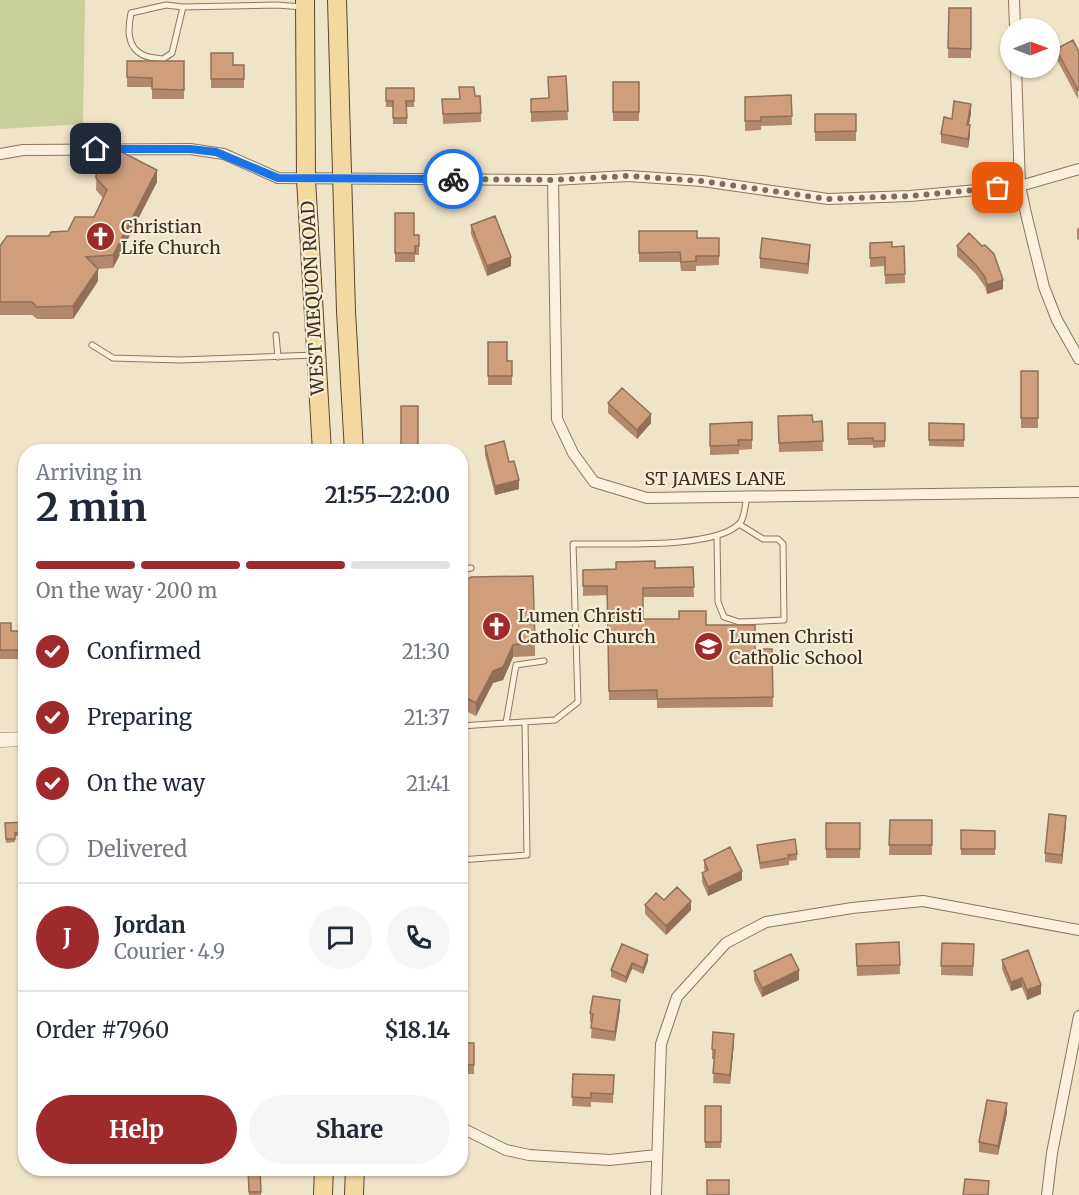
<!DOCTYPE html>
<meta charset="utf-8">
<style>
:root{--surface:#fff;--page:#f6f6f7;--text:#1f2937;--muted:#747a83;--line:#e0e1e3;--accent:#9e2a2b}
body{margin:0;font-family:Merriweather,serif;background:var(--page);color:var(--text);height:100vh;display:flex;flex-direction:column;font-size:22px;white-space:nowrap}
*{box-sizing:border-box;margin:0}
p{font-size:20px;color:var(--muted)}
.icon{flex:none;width:33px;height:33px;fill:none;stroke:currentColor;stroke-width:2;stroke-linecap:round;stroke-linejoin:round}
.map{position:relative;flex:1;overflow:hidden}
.details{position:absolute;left:18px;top:444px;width:450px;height:732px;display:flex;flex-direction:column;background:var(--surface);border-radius:24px;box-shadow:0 2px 4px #0004}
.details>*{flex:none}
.needle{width:39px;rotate:89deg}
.fabs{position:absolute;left:1000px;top:18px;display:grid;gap:12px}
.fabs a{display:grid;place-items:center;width:60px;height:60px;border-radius:50%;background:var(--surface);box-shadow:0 2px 4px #0004;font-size:30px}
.pin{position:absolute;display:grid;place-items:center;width:51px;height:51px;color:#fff;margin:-26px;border-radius:12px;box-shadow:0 3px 9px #0006}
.courier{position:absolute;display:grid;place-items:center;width:60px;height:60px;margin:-30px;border:4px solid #1a73e8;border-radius:50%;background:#fff;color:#222;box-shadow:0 2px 8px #0007}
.summary em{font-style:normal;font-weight:700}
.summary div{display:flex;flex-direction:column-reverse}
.summary{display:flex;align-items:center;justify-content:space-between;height:102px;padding:0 18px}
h1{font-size:39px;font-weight:700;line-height:45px}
.bar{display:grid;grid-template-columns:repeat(4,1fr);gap:9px 6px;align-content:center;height:72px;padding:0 18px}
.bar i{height:8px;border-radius:4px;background:var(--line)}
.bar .selected{background:var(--accent)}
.bar p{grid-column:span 4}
.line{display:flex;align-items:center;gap:15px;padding:0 18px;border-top:2px solid var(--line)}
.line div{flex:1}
.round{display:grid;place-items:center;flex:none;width:63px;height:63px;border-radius:32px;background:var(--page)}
ol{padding:0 18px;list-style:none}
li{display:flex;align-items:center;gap:18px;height:66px}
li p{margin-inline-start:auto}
li .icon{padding:6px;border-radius:50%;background:var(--accent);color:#fff;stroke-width:4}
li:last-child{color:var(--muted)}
li i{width:33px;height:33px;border:3px solid var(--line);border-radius:50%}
.cta{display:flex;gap:12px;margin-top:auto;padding:12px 18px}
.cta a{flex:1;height:69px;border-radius:36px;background:var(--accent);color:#fff;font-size:24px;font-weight:700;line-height:69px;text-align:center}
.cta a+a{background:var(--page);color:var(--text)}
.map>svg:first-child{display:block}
.green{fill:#c9cf9b}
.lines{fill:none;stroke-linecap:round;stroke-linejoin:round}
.service-casing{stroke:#8d765c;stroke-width:7}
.minor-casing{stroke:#8d765c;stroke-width:12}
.tertiary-casing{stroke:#8d765c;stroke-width:15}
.primary-casing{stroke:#5b4430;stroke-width:20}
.service{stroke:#faf1dc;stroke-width:5}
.minor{stroke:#faf1dc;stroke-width:10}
.tertiary{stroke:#faf1dc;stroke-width:14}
.primary{stroke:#f3d9a0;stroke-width:18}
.wall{fill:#b2896c}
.shaded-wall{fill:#916f58}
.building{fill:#cf9f7d;stroke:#916f58;stroke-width:1.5}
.done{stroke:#7c6e5b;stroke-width:6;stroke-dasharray:0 10.8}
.route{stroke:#1a73e8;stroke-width:8}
.labels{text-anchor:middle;stroke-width:4.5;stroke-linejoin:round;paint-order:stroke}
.poi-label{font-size:18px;fill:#3d2e20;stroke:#f7eed8;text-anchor:start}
.street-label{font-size:18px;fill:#3d2e20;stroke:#f7eed8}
</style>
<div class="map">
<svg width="1079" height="1195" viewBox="0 0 1079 1195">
<rect width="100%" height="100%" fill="#f0e4c8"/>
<!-- green -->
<path class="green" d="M0 0H85L83 124 0 129Z"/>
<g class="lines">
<defs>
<path id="service" d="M183 7 172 53 163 59C157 58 149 58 143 55 126 47 128 28 131 13L166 5 183 7 277 5 303 7
M276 335 278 357
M92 345 113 358 180 360 315 355
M717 537 718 602 724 617 739 622 784 620 783 544 778 539H763L739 524
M460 570 471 568
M506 723 516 665 544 661
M460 726 555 720 578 702 573 544C611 543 715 550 740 523 745 517 745 504 747 496
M22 816 26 756
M460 860 527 855 525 722"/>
<path id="minor" d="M1014 0 1015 28
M1016 68 1020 186 1027 218 1044 287 1057 320 1079 359
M0 154 23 150 190 149 224 154 278 178 553 180 628 176 702 181 828 199 910 196 1020 186 1079 169
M553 180 557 419 573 453 594 482 647 498 1079 492
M460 1127 506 1150 529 1155 610 1160 657 1155
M656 1195 661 1044 677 997 726 943 766 922 852 908 923 901 1079 930
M1047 1195 1052 1153 1079 1016"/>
<path id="tertiary" d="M0 740 26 739"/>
<path id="primary" d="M305 0 306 179 322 452
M337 0 346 311 354 452
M323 1195 324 1168
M354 1195 355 1168"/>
</defs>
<!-- service casing -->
<use href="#service" class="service-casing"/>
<!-- minor casing -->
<use href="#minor" class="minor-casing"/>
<!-- tertiary casing -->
<use href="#tertiary" class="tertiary-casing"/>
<!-- primary casing -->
<use href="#primary" class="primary-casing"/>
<!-- service -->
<use href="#service" class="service"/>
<!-- minor -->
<use href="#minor" class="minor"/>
<!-- tertiary -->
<use href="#tertiary" class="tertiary"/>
<!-- primary -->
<use href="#primary" class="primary"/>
</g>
<!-- wall -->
<path class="wall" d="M949 8H971V58H948Z
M1056 49 1079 52 1078 99 1056 58Z
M211 53 233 65H244V88H211Z
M127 61H184V99H152V87H127Z
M566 76 568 120 531 122V99L549 98Z
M613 82H639V121H613Z
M386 88H414V107H407V124H393V107H386Z
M791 95 792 125 761 126V130L745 131V97Z
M475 96 481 113V122L443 124 442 99H459Z
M971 113 969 125 970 135 968 148 941 143V134Z
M815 114H856V141H815Z
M97 164 157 182 113 268 97 269 98 281 73 319H37L32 315H0V246L49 236 68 231 94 217 103 198 96 190Z
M395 213 414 235H419V255H415V262H395Z
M471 225 511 266 487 276 471 234Z
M1079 227V240L1077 239V229Z
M639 231 697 238H719V265L696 266V271H681L680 262H639Z
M870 243 892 247 904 246 905 283 885 284V266L870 267Z
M957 246 1003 289 987 294 985 287 976 274 957 256Z
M810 254 808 274 760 268V258Z
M488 342 507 361H512V385H488Z
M1021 371H1038V428H1021Z
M608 403 651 423 637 439 608 413Z
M778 416 813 422 822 421 823 451 779 452Z
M752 422V449L739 450V454L710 455V424Z
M848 423H885V447L873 448V445H848Z
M929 423 964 424V447L929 446Z
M485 446 509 462 519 489 495 495 485 455Z
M693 567 694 597H643V619L706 625 755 649H772L773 707 657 708V700H609L607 595 583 596V570Z
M460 581 535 643V656L513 657 503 680 493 683 476 716 460 708Z
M0 623 11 631H21V659H0Z
M890 820H932V855H889Z
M26 822V836H15V842L6 843 5 823Z
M826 823H860V858H826Z
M1066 825 1062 864 1045 862V853Z
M961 830 995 831V855H961Z
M757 845 797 854V860L789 861V865L760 869Z
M704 860 742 880 708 896 702 882V873L705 871 704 869Z
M664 900 691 910 666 935 645 914V905Z
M899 942 900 974 857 976 856 944Z
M942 943 974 944 973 976 941 975Z
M622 944 648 961 643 974 632 969 626 983 611 977V970Z
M1002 960 1041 994 1027 1000 1022 987 1011 991 1002 969Z
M754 971 799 980 762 997 754 980Z
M620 1009 615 1041 591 1038 592 1023 590 1022V1013Z
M460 1043H474V1074H460Z
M734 1043 730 1084 713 1083 714 1059H712V1049Z
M573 1074 614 1075 613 1103 591 1102V1107L572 1106Z
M705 1106H721V1148H705Z
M1007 1113 998 1155 979 1152V1142Z
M248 1168H260L261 1195H249Z
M272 1168H301V1175L272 1176Z"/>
<!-- shaded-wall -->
<path class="shaded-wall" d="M971 104V113L967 134V125Z
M970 125V135L968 148V139Z
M157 170V182L113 268V255Z
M810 245V254L808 274V264Z
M511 257V266L487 276V266Z
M98 269V281L73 319V306Z
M1003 280V289L987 294V285Z
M651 414V423L637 439V430Z
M519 480V489L495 495V486Z
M513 645V657L503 680 493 683 476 716V703L493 671Z
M1066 816V825L1062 864V855Z
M742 871V880L708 896V887Z
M691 901V910L666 935V926Z
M648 955V961L643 974V968Z
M632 963V969L626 983V977Z
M799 970V980L762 997V988Z
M1022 978V987L1011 991V982Z
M1041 985V994L1027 1000V990Z
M620 1000V1009L615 1041V1032Z
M734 1034V1043L730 1084V1075Z
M1007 1103V1113L998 1155V1146Z"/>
<!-- building -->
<path class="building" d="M949 8H971V49L948 48Z
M1073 40 1079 52V89L1078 90 1056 49Z
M211 53H233V65H244V79H211Z
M127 61H184V90L152 89V78L127 77Z
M566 76 568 111 531 112V99L549 98 548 77Z
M613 82H639V112H613Z
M459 87H474L475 96H480L481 113 443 114 442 99H460Z
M386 88H414V101H406L407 118H393V101H386Z
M791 95 792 116 761 117V121H745V97Z
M954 101 971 104 967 125H970L968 139 941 134 944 117 952 119Z
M815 114H856V131L815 132Z
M118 150 157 170 113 255 86 257 98 269 73 306 37 307 32 302H0V246L7 236H49L51 232 68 231 75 217H94L107 190 96 178 97 164 107 153Z
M395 213H414V235H419V246H415V253H395Z
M495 216 511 257 487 266 471 225Z
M639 231H697V238H719V256H696V261L681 262 680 252 639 253Z
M969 233 982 246 985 245 994 254 1003 280 987 285 985 277 976 265 957 246Z
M762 238 810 245 808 264 760 258Z
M892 242V247L904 246 905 274 885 275V257L870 258V243Z
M488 342H507V361H512V376H488Z
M1021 371H1038V418H1021Z
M622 388 651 414 637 430 608 403Z
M401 406H418V452H401Z
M812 415 813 422 822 421 823 441 779 443 778 416Z
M752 422V440H738L739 445 710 446V424Z
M848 423H885V441H873V438L848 439Z
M929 423 964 424V440H929Z
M504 441 509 462 514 461 519 480 495 486 485 446Z
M655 561V568L693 567 694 587 643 588V619H679V611H706V625H755V649H772L773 697 657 699V690L609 691 607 586H583V570L616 569V562Z
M533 576 535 643 513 645 503 667 493 671 476 703 460 695V581L462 583 471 577Z
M0 623H11V631H21V650H0Z
M1049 814 1066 816 1062 855 1045 853Z
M890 820H932V845H889Z
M26 822V833H15V839H6L5 823Z
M826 823H860V849H826Z
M961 830 995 831V849H961Z
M795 839 797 854 788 855 789 858 760 863 757 845Z
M730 847 742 871 708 887 702 873 708 870 704 860Z
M677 887 691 901 666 926 645 905 656 893 664 900Z
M899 942 900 965 857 966 856 944Z
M942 943 974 944 973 966H941Z
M622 944 648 955 643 968 632 963 626 977 611 970Z
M1028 950 1041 985 1027 990 1022 978 1011 982 1002 960Z
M791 954 799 970 762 988 754 971Z
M593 996 620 1000 615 1032 591 1028 593 1014 590 1013Z
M713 1032 734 1034 730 1075 713 1073 715 1050 712 1049Z
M460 1043H474V1065L460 1064Z
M573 1074 614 1075 613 1094 591 1093V1098L572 1097Z
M987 1100 1007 1103 998 1146 979 1142Z
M705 1106H721V1142H705Z
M248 1168H260L261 1192H249Z
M272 1168H301V1169L272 1170Z
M965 1179 989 1181 988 1195H963Z
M707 1180H729V1195H707Z"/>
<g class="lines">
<!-- done -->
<path class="done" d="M453 179 553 180 628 176 702 181 828 199 910 196 998 188"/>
<!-- route -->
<path class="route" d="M96 149H190L216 152 278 178 453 179"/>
</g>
<!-- icons -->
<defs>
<symbol id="church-disc" viewBox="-11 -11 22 22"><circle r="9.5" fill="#9e2a2b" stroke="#f7eed8"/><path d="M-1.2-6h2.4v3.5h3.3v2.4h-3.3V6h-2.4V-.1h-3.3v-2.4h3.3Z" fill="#fff"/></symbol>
<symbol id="school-disc" viewBox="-11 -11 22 22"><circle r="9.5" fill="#9e2a2b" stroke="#f7eed8"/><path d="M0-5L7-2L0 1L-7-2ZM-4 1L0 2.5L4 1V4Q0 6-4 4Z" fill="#fff"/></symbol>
</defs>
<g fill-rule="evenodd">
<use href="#church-disc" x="84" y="220" width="33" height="33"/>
<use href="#church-disc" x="480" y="610" width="33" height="33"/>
<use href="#school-disc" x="692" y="630" width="33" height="33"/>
</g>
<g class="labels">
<!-- poi labels -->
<g class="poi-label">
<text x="121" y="233">Christian<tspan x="121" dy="21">Life Church</tspan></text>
<text x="518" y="622">Lumen Christi<tspan x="518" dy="21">Catholic Church</tspan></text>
<text x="729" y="643">Lumen Christi<tspan x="729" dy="21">Catholic School</tspan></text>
</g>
<!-- street labels -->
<g class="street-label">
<text transform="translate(313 298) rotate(-93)" y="6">WEST MEQUON ROAD</text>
<text x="715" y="485">ST JAMES LANE</text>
</g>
</g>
</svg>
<div class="fabs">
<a><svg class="needle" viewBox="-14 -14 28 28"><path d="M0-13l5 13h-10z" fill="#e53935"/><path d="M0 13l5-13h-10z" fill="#747a83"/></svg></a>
</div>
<div class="pin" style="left:998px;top:188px;background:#ea580c"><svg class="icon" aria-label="bag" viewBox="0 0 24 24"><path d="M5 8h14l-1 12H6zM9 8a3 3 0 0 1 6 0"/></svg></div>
<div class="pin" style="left:96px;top:149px;background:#1f2937"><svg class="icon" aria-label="home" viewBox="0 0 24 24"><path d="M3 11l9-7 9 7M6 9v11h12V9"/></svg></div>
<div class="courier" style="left:453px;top:179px"><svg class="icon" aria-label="bike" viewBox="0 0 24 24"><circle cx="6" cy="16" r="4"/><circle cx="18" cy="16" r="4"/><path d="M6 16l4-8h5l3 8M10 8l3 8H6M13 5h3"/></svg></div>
<section class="details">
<div class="summary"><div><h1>2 min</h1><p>Arriving in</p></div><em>21:55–22:00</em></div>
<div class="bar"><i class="selected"></i><i class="selected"></i><i class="selected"></i><i></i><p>On the way · 200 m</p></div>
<ol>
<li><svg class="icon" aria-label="check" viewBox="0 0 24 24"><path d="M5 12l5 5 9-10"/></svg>Confirmed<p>21:30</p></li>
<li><svg class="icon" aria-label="check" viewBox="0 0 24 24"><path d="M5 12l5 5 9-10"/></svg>Preparing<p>21:37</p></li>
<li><svg class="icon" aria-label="check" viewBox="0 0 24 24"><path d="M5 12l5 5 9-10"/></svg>On the way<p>21:41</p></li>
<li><i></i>Delivered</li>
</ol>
<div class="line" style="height:108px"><b class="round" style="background:var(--accent);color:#fff">J</b><div><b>Jordan</b><p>Courier · 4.9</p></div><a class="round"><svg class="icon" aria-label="chat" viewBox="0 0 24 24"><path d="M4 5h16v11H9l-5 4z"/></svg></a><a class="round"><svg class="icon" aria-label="phone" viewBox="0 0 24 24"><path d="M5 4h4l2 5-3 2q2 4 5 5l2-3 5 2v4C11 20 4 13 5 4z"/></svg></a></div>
<div class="line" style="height:78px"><div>Order #7960</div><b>$18.14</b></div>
<div class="cta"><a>Help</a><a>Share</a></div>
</section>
</div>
